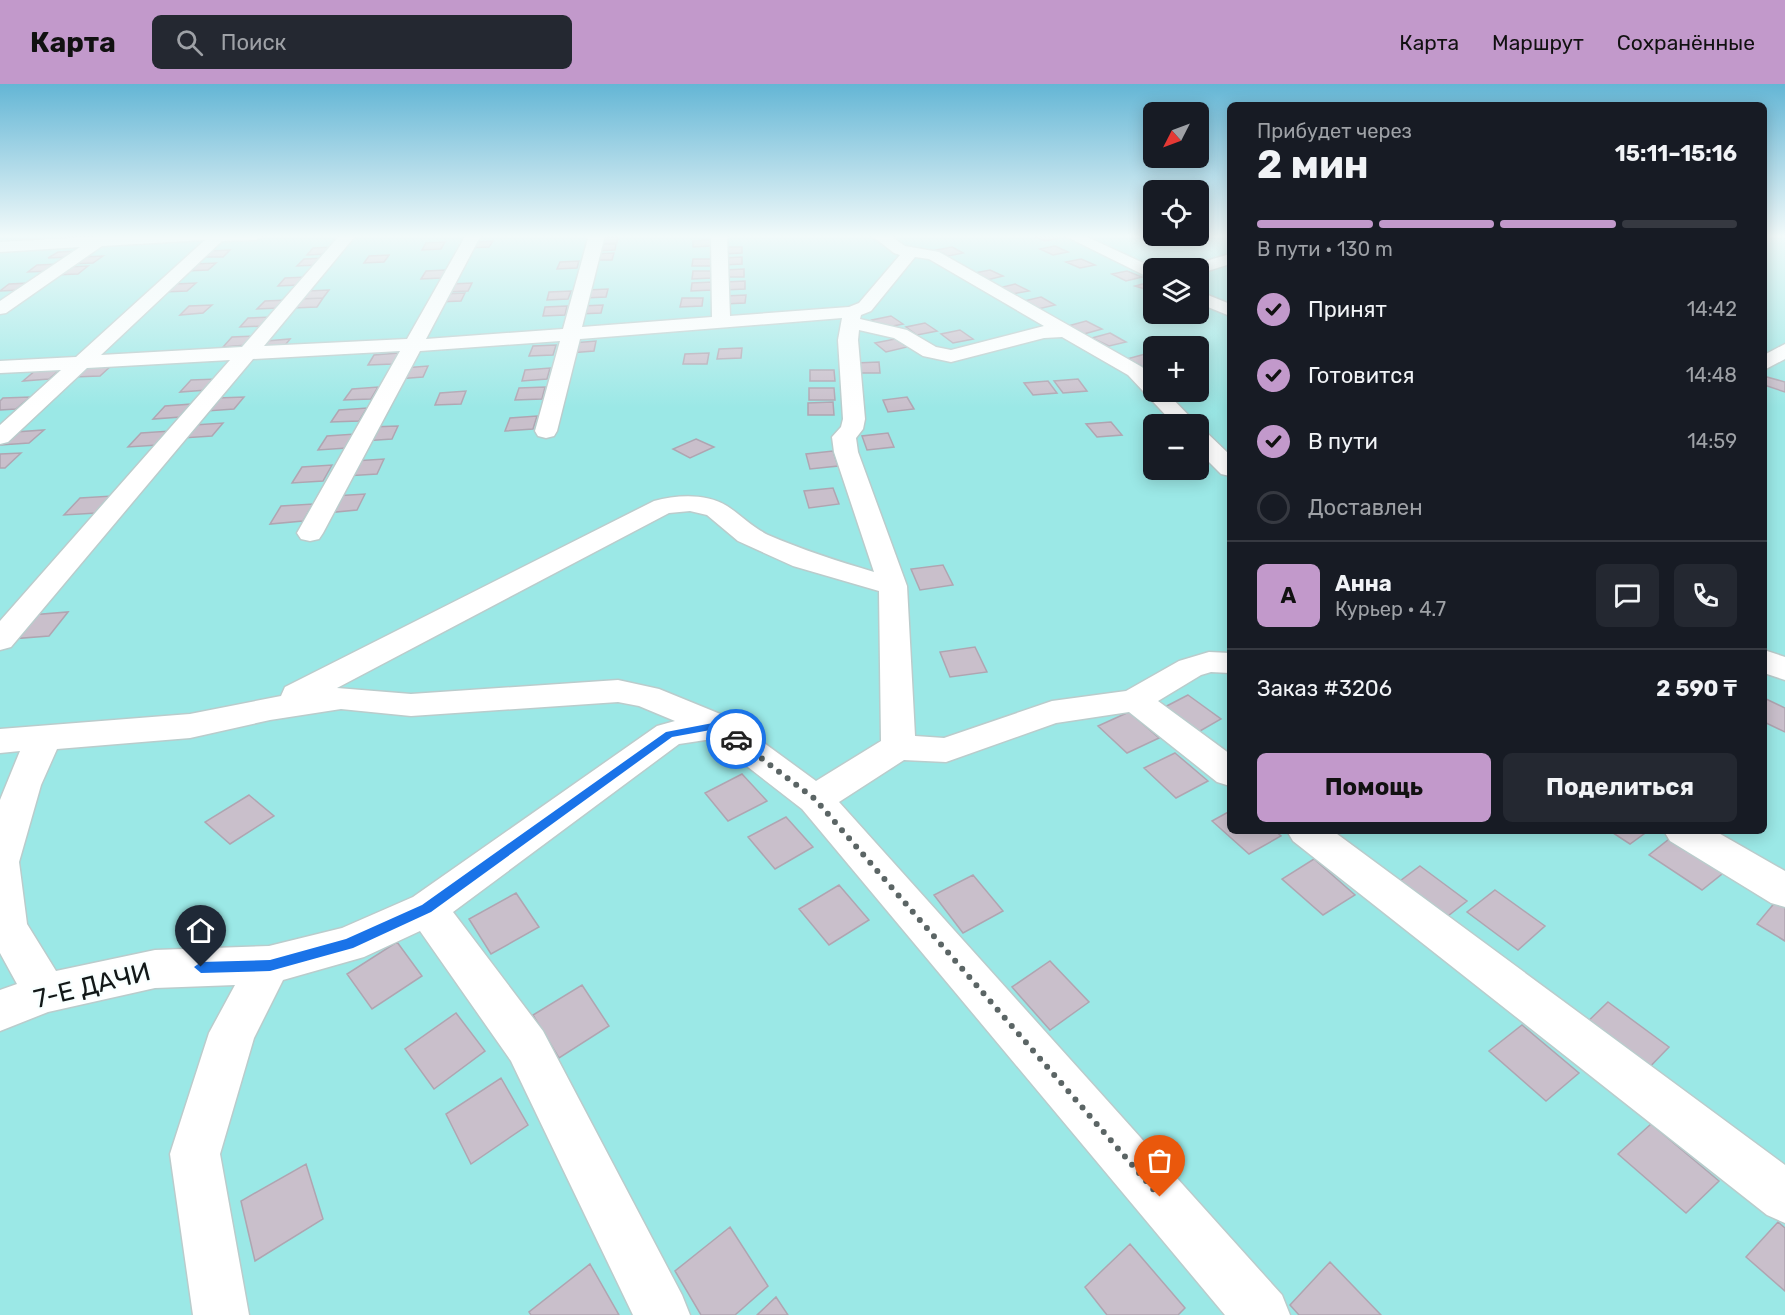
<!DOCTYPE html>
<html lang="ru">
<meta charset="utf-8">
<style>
:root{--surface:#171b24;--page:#242831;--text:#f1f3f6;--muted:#9ea1a6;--line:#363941;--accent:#c299cb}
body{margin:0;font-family:Rubik,sans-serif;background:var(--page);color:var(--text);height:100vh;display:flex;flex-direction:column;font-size:22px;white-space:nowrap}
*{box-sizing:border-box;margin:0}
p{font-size:20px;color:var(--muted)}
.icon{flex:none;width:33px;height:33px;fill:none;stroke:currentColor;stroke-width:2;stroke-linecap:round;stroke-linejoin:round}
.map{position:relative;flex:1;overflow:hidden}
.sheet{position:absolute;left:1227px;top:18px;width:540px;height:732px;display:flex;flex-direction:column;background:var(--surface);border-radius:9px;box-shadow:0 3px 15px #0003}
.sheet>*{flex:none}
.needle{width:39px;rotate:228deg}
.controls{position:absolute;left:1143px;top:18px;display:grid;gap:12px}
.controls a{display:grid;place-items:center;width:66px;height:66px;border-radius:9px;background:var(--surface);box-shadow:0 3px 15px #0003;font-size:30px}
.pin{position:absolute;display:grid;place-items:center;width:51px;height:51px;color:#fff;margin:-62px -26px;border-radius:50% 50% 50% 0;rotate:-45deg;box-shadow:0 0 6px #0007}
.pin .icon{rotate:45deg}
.courier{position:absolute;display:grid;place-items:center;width:60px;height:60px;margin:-30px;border:4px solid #1a73e8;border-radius:50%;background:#fff;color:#222;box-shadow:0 2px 8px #0007}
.headline em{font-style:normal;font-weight:700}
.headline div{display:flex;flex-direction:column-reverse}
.headline{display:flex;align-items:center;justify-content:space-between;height:102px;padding:0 30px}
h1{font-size:39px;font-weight:700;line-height:45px}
.bar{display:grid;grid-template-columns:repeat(4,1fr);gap:9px 6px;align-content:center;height:72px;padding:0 30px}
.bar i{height:8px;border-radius:4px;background:var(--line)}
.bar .current{background:var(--accent)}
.bar p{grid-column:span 4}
.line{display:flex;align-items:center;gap:15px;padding:0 30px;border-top:2px solid var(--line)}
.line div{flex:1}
.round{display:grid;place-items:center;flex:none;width:63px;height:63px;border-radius:9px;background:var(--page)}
ol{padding:0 30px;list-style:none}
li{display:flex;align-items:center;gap:18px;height:66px}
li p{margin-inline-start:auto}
li .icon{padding:6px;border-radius:50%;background:var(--accent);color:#111;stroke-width:4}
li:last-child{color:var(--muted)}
li i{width:33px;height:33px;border:3px solid var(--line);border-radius:50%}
.button{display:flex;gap:12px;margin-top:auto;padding:12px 30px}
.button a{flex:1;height:69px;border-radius:9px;background:var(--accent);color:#111;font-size:24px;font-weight:700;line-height:69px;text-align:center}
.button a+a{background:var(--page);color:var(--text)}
header{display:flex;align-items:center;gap:36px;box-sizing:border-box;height:84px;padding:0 30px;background:var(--accent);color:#111}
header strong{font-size:28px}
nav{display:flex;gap:33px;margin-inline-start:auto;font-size:21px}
.search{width:420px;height:54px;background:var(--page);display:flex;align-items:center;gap:15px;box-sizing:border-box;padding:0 21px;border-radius:9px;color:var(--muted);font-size:22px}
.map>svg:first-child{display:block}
.green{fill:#9be8e6;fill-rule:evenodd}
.building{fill:#c9bfcb;stroke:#afa5b1;stroke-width:1.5}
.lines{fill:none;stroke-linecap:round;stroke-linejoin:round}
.minor-casing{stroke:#bacccc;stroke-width:3}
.minor{fill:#fff;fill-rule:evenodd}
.route{fill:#1a73e8}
.done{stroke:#5b6565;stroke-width:6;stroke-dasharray:0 10.8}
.labels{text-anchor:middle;stroke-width:4.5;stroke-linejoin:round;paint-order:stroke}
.near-street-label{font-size:26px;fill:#121818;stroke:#f8ffff}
</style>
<header>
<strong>Карта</strong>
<div class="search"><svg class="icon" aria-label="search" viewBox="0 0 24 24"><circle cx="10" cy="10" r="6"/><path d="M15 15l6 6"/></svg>Поиск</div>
<nav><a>Карта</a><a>Маршрут</a><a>Сохранённые</a></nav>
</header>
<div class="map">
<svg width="1785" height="1231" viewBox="0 0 1785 1231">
<rect width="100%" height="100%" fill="#e2f4f4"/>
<!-- green -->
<path class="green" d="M0 151H1230V747H1764V151H1785V1231H0ZM1154 184H1198V230H1154ZM1154 262H1198V308H1154ZM1154 340H1198V386H1154Z"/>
<!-- building -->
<path class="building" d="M1053 151 1060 154 1045 157 1033 152Z
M618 153 617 159 597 160 599 154Z
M712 156 711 162 693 163V157Z
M493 157 489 163 470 164 474 158Z
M445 158 441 165 422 166 426 159Z
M597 160H616L615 166 596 167Z
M1055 162 1068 168 1053 171 1040 165Z
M333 163 327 170 307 171 313 164Z
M723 163H742V169L722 170Z
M952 163 963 169 948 172 936 166Z
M230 166 223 173H202L210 167Z
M78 167 69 173 48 174 58 168Z
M614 169 612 176H593L594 170Z
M389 171 384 178 364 179 369 172Z
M103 172 93 179 72 180 82 173Z
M742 173V180L722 181 723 174Z
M324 174 318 181 297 182 304 175Z
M693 175H712V182H692Z
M1081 175 1095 181 1080 184 1066 178Z
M579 177 577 184 557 185 560 178Z
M216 179 208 186 187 187 195 180Z
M59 180 51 187 28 188 37 181Z
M88 182 78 190 56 191 66 183Z
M744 185V193H724V186Z
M446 186 442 194 421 195 426 187Z
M990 186 1003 192 987 196 974 189Z
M693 187H713L712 194 692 195Z
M1127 187 1142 193 1126 197 1112 190Z
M306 193 300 201 278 202 285 194Z
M745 197V205L724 206 725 198Z
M713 198 712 206 691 207 692 199Z
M1150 198 1154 199V208L1135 202Z
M31 199 20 206 0 207 9 200Z
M196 199 187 207 165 208 174 200Z
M472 199 468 207 446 208 451 200Z
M1015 200 1029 207 1012 210 999 204Z
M608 205 606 213 585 214 587 206Z
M329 206 323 214 301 215 308 207Z
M571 207 568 215 547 216 549 208Z
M465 209 461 217 439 218 444 210Z
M746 211 745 219 724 220 725 212Z
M1041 213 1055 221 1038 225 1024 217Z
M323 214 317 223 294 224 301 215Z
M682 214H703L702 222 680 223Z
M287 216 280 224 257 225 265 217Z
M212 221 203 229 180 231 189 222Z
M603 221 601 229 579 230 582 222Z
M567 222 565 231 543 232 545 223Z
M891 232 903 240 883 244 872 236Z
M271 233 263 242 240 243 248 234Z
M1086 237 1102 245 1084 250 1068 242Z
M925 239 937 247 917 251 906 243Z
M960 246 973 255 953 259 941 250Z
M1110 249 1126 258 1109 262 1092 254Z
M255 252 247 261 223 263 232 253Z
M290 255 282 265 258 266 266 257Z
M895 255 907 263 886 268 875 259Z
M596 257 594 267 570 269 573 259Z
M556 261 553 271 529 272 533 262Z
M742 264 741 274 717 275 719 265Z
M399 269 393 280 368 281 374 271Z
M709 269 707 280H683L685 270Z
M1145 270 1154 274V282L1145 284 1127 275Z
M879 278 880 289H856L855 279Z
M112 281 100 292 74 293 86 282Z
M428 282 423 293 397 295 403 284Z
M62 284 49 295 23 297 36 286Z
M550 284 547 295 522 297 525 286Z
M810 286H834L835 297H810Z
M1767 293 1785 298V308L1764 301V295Z
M217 295 207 306 180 308 191 296Z
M1078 295 1087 307 1063 309 1054 297Z
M1048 297 1057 309 1033 311 1024 299Z
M378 303 371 315 344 316 352 305Z
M545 303 542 315 515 316 519 304Z
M809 304H834L835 316H809Z
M466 307 461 320 435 321 440 309Z
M30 313 16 325 0 326V317L3 314Z
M244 313 234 325 207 327 217 314Z
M907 313 914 325 888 328 883 316Z
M833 318 834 331H808V319Z
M193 320 181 333 153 335 165 322Z
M367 324 359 337 331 338 339 326Z
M537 332 533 345 505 347 510 334Z
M1111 338 1122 351 1097 353 1086 340Z
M223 339 212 352 183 354 194 341Z
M398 342 392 355 363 357 370 343Z
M44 346 29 359 0 361 15 348Z
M170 347 158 361 128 363 141 349Z
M888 349 894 363 867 366 862 352Z
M355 350 347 364 318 366 327 352Z
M696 355 714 363 690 374 673 365Z
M833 367 838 382 810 385 806 370Z
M21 369 5 384H0V370Z
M384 375 377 390 346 392 354 377Z
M332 381 323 397 292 399 302 383Z
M833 404 839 420 809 424 804 407Z
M365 410 357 426 325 429 334 412Z
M112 412 97 429 64 431 80 414Z
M313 420 303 437 270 440 281 422Z
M943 481 953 501 920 506 911 485Z
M68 528 49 552 10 555 30 531Z
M975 563 987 588 950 593 940 568Z
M1188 611 1221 635 1193 651 1161 625Z
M1764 614 1785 624V648L1764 638Z
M1129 628 1159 654 1127 669 1098 642Z
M1175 669 1208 697 1176 714 1144 684Z
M742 690 767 717 728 737 705 709Z
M249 711 274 732 230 760 205 738Z
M1230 727V747H1275L1281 752 1249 770 1212 737Z
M786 733 813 763 775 785 748 753Z
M1610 747H1648L1630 760Z
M1673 752 1727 786 1702 806 1649 771Z
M1314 775 1355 811 1323 831 1282 795Z
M1420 782 1467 817 1439 839 1392 803Z
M973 791 1003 827 963 849 934 811Z
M839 801 869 836 829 861 799 825Z
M1495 806 1545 842 1518 866 1467 828Z
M516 809 539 843 491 870 469 835Z
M1777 816 1785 820V857L1757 840Z
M397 858 422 892 372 925 347 890Z
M1050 877 1089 918 1050 946 1012 903Z
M582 901 609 942 559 974 533 931Z
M1608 918 1669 963 1641 992 1580 945Z
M456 929 485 967 434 1005 405 965Z
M1522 941 1579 989 1546 1017 1489 967Z
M501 994 528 1041 471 1080 446 1030Z
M1651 1040 1719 1097 1686 1129 1618 1070Z
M306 1080 323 1135 255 1177 241 1117Z
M1778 1138 1785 1144V1207L1746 1173Z
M730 1143 768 1202 735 1231H701L675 1187Z
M1130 1160 1185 1224 1178 1231H1107L1085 1203Z
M1330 1178 1381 1231H1299L1290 1221Z
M590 1180 619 1231H531L529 1228Z
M776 1213 788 1231H757Z"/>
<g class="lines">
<defs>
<path id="minor" d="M127 151H263L256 156 222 157 101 271 242 263 340 151H356L264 262 407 255 466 151H481L426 255 563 245 589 151H605L582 243 712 233 711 151H727L730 232 849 223 859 219 900 171 894 169 871 151H889L905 162 939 168 1142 283 1154 294V308H1166L1197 340H1174L1128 291 1062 253 1044 254 951 278 923 272 894 254 859 246 858 256 865 335 863 345 856 354 858 368 907 502 915 652 944 654 1052 617 1126 607 1179 577 1209 568 1230 569V589L1211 588 1201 591 1158 617 1230 670V702L1217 698 1129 628 1056 639 946 678 904 676 839 718 1282 1211 1290 1231H1225L802 725 712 655 679 660 453 828 543 947 682 1211 690 1231H633L511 977 420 847 364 873 283 896 254 954 220 1070 249 1231H193L170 1070 209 949 235 901 155 904 48 928 0 947V906L17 900 0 869V716L20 667 0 669V645L190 630 281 612 285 603 654 417C677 411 706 409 727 422 741 431 752 443 768 451 803 466 837 477 874 488L834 368 832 353 841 343 843 335 838 256 842 234 580 255 557 347 554 352 546 354 538 352 535 347 560 257 420 267 323 449 319 455 310 457 301 455 297 449 400 267 253 275 11 563 0 566V537L230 276 87 284 8 358 0 360V341L61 286 0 289V277L76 273 205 156 102 162 6 229 0 230V217L80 163 0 168V158ZM915 173 929 175 1044 242 951 266 936 263 907 246 860 235 861 231 871 227ZM690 427 707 431 738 457 793 482 879 507 881 657 816 697 730 634 659 605 618 596 411 610 337 604 669 429ZM618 618 639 622 675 637 657 642 413 813 342 844 269 862 155 866 56 887 27 840 19 778 41 701 57 665 190 654 270 636 341 625 411 632Z
M1063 151H1083L1154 184V196Z
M1230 170V180L1198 190V184H1190L1192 181Z
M1198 207 1230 220V232L1198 219Z
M1785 260V275L1764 286V271Z
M1198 346 1206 348 1230 371V392L1221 390 1198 367Z
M1764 566 1785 573V596L1764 589Z
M1287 747H1333L1785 1081V1139L1767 1131 1293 757Z
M1664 747H1715L1785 787V823L1771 819 1670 757Z"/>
</defs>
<!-- minor casing -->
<use href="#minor" class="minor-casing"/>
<!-- minor -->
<use href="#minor" class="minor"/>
</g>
<!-- sky -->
<linearGradient id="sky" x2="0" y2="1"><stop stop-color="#64b6d5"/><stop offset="0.47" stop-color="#f2fafa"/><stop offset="1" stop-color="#f2fafa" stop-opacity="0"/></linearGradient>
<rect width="1785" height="324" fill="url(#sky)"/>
<!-- route -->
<path class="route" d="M718 638 740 653V658H733L716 645 672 653 431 828 353 864 270 887 201 889 194 883 201 878 270 876 346 855 422 821 666 648Z"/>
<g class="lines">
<!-- done -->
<path class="done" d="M736 655 815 715 1160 1113"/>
</g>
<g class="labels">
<!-- near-street labels -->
<g class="near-street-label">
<text transform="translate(92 901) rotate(-14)" y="9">7-Е ДАЧИ</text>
</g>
</g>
</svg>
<div class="controls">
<a><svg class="needle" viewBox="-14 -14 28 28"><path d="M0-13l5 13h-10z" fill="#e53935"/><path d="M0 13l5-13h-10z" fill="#9ea1a6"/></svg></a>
<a><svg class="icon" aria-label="locate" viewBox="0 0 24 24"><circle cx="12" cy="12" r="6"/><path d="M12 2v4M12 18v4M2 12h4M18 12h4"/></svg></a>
<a><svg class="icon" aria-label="layers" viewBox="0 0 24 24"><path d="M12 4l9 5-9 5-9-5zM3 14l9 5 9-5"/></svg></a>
<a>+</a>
<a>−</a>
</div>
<div class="pin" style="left:1160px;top:1113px;background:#ea580c"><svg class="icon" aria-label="bag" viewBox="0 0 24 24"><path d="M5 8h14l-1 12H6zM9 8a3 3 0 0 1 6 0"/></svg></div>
<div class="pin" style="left:201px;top:883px;background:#1f2937"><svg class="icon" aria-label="home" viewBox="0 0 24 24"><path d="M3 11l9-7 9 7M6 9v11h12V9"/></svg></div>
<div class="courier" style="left:736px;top:655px"><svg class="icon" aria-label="car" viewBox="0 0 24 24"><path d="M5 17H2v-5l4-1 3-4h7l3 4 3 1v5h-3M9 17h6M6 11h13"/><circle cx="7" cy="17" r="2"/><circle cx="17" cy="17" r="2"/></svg></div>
<section class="sheet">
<div class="headline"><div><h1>2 мин</h1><p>Прибудет через</p></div><em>15:11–15:16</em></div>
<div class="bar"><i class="current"></i><i class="current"></i><i class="current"></i><i></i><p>В пути · 130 m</p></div>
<ol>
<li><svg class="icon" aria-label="check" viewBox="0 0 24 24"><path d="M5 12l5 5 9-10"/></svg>Принят<p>14:42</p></li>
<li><svg class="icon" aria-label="check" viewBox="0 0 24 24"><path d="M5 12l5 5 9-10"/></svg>Готовится<p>14:48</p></li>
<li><svg class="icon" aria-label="check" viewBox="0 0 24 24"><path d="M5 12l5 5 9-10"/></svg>В пути<p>14:59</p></li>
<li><i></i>Доставлен</li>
</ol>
<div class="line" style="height:108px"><b class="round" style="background:var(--accent);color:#111">А</b><div><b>Анна</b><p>Курьер · 4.7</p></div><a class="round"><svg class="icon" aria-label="chat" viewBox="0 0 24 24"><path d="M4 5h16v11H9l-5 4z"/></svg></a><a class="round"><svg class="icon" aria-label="phone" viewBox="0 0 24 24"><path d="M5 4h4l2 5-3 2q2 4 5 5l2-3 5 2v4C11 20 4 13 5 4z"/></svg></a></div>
<div class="line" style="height:78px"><div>Заказ #3206</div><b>2 590 ₸</b></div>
<div class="button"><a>Помощь</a><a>Поделиться</a></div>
</section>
</div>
